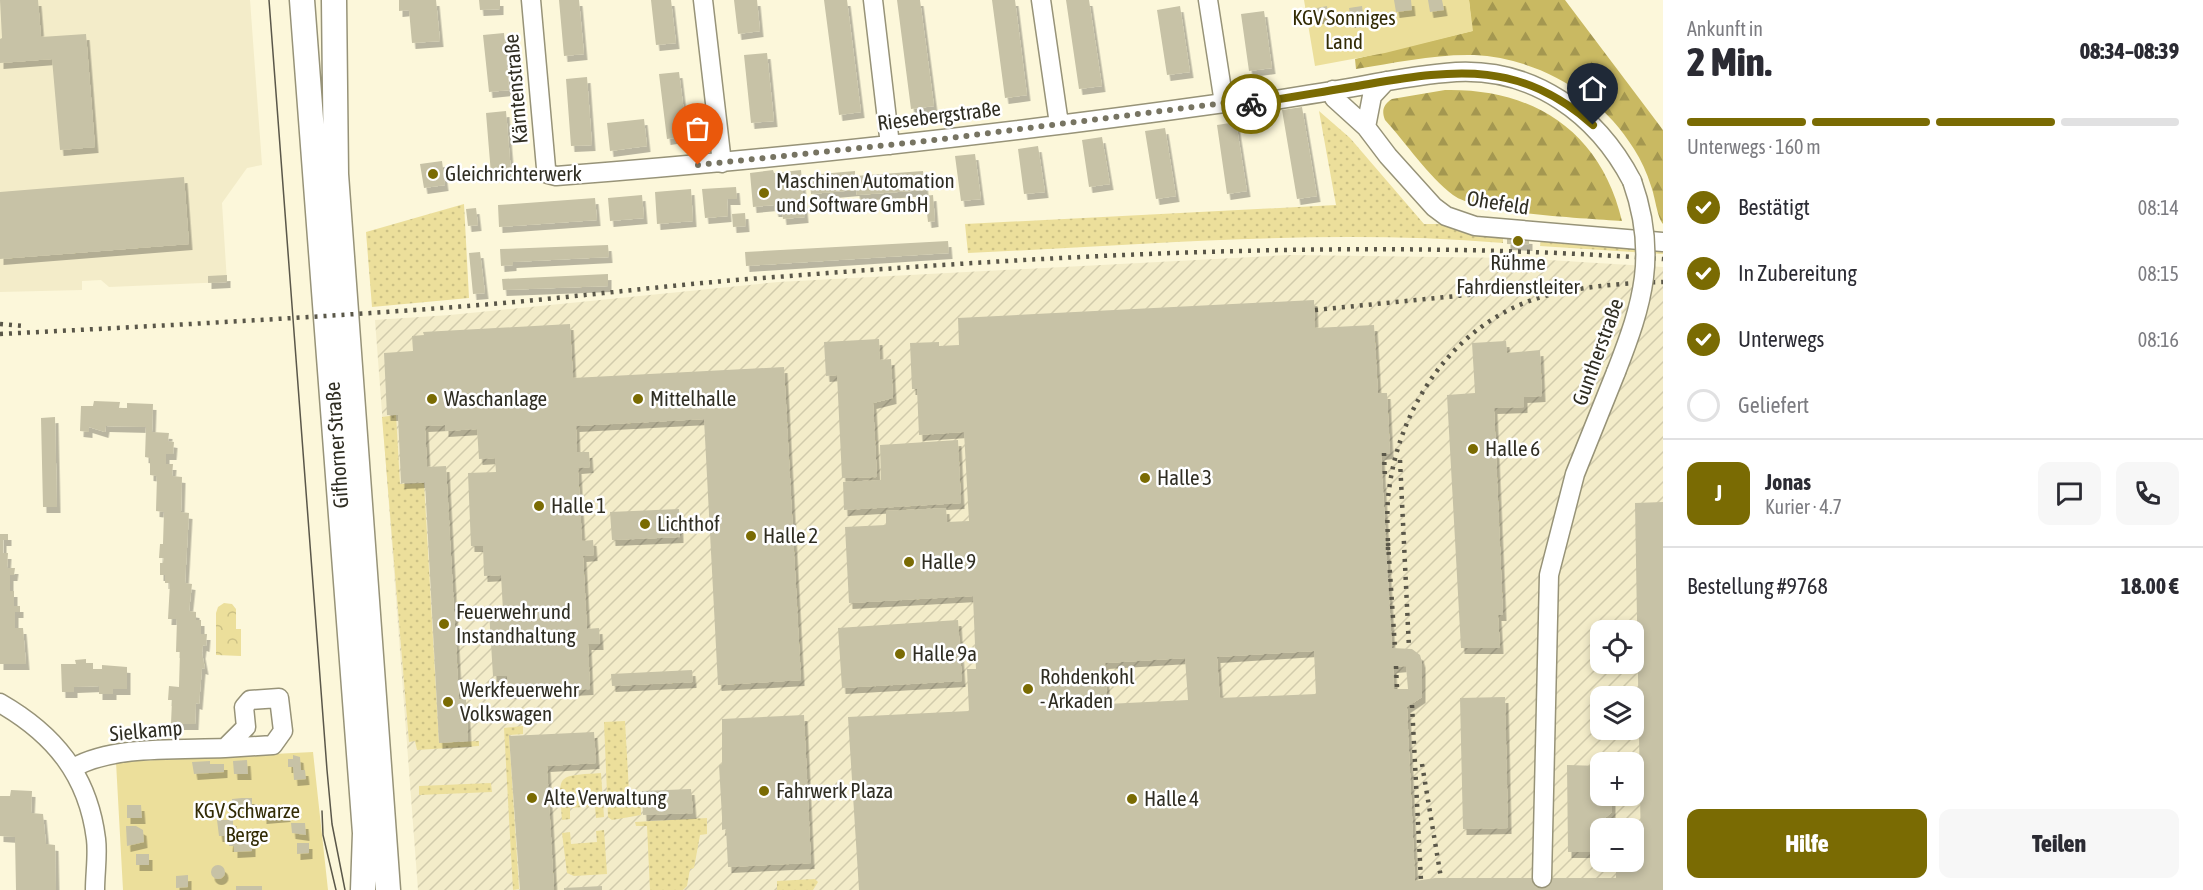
<!DOCTYPE html>
<html lang="de">
<meta charset="utf-8">
<style>
:root{--surface:#fff;--page:#f7f7f7;--text:#2b2b33;--muted:#7c7c81;--line:#e1e1e2;--accent:#7a6b03}
body{margin:0;font-family:"Asap Condensed",sans-serif;background:var(--page);color:var(--text);height:100vh;display:flex;flex-direction:column;font-size:22px;white-space:nowrap}
*{box-sizing:border-box;margin:0}
p{font-size:20px;color:var(--muted)}
.icon{flex:none;width:33px;height:33px;fill:none;stroke:currentColor;stroke-width:2;stroke-linecap:round;stroke-linejoin:round}
.map{position:relative;flex:1;overflow:hidden}
.sheet{display:flex;flex-direction:column;background:var(--surface);width:540px}
.sheet>*{flex:none}
.controls{position:absolute;left:1590px;top:620px;display:grid;gap:12px}
.controls a{display:grid;place-items:center;width:54px;height:54px;border-radius:12px;background:var(--surface);box-shadow:0 3px 9px #0003;font-size:30px}
.pin{position:absolute;display:grid;place-items:center;width:51px;height:51px;color:#fff;margin:-62px -26px;border-radius:50% 50% 50% 0;rotate:-45deg;box-shadow:0 0 6px #0007}
.pin .icon{rotate:45deg}
.courier{position:absolute;display:grid;place-items:center;width:60px;height:60px;margin:-30px;border:4px solid #7a6b03;border-radius:50%;background:#fff;color:#222;box-shadow:0 2px 8px #0007}
.headline em{font-style:normal;font-weight:800}
.headline div{display:flex;flex-direction:column-reverse}
.headline{display:flex;align-items:center;justify-content:space-between;height:102px;padding:0 24px}
h1{font-size:39px;font-weight:800;line-height:45px}
.bar{display:grid;grid-template-columns:repeat(4,1fr);gap:9px 6px;align-content:center;height:72px;padding:0 24px}
.bar i{height:8px;border-radius:4px;background:var(--line)}
.bar .selected{background:var(--accent)}
.bar p{grid-column:span 4}
.line{display:flex;align-items:center;gap:15px;padding:0 24px;border-top:2px solid var(--line)}
.line div{flex:1}
.round{display:grid;place-items:center;flex:none;width:63px;height:63px;border-radius:12px;background:var(--page)}
ol{padding:0 24px;list-style:none}
li{display:flex;align-items:center;gap:18px;height:66px}
li p{margin-inline-start:auto}
li .icon{padding:6px;border-radius:50%;background:var(--accent);color:#fff;stroke-width:4}
li:last-child{color:var(--muted)}
li i{width:33px;height:33px;border:3px solid var(--line);border-radius:50%}
.action{display:flex;gap:12px;margin-top:auto;padding:12px 24px}
.action a{flex:1;height:69px;border-radius:12px;background:var(--accent);color:#fff;font-size:24px;font-weight:800;line-height:69px;text-align:center}
.action a+a{background:var(--page);color:var(--text)}
main{display:flex;flex:1;min-height:0}
.map>svg:first-child{display:block}
.built{fill:#f3ecc9}
.industrial{fill:url(#industrial-furrows);fill-rule:evenodd}
.grass{fill:url(#grass-dots)}
.forest{fill:url(#forest-firs)}
.park{fill:url(#park-crowns)}
.garden{fill:#ecdf9b}
.building{fill:#c7c2a6;fill-rule:evenodd;filter:url(#shadow)}
.lines{fill:none;stroke-linecap:round;stroke-linejoin:round}
.minor-casing{stroke:#979378;stroke-width:21}
.major-casing{stroke:#979378;stroke-width:27}
.minor{stroke:#fff;stroke-width:18}
.major{stroke:#fff;stroke-width:24}
.tram{stroke:#5a5749;stroke-width:1.5}
.rail{stroke:#5a5749;stroke-width:4.5;stroke-dasharray:3 6;stroke-linecap:butt}
.minor-bridge-casing{stroke:#979378;stroke-width:21;stroke-linecap:butt}
.minor-bridge{stroke:#fff;stroke-width:18}
.done{stroke:#777462;stroke-width:6;stroke-dasharray:0 10.8}
.route{stroke:#7a6b03;stroke-width:8}
.poi-dot{fill:#7a6b03;stroke:#fff;stroke-width:2}
.labels{text-anchor:middle;stroke-width:5;stroke-linejoin:round;paint-order:stroke}
.park-label{font-size:21px;fill:#322b04;stroke:#fff}
.street-label{font-size:21px;fill:#2f2d22;stroke:#fff}
.poi-label{font-size:21px;fill:#2f2d22;stroke:#fff;text-anchor:start}
</style>
<main>
<div class="map">
<svg width="1663" height="890" viewBox="0 0 1663 890">
<defs>
<pattern id="industrial-furrows" width="10" height="10" patternUnits="userSpaceOnUse" patternTransform="scale(1.5)"><rect width="10" height="10" fill="#f3ecc9"/><path d="M-1 1l2-2M0 10L10 0M9 11l2-2" fill="none" stroke="#d1cbac"/></pattern>
<pattern id="grass-dots" width="8" height="8" patternUnits="userSpaceOnUse" patternTransform="scale(1.5)"><rect width="8" height="8" fill="#ecdf9b"/><path d="M2 2h.1M6 6h.1" fill="none" stroke="#cbc085" stroke-width="1.8" stroke-linecap="round"/></pattern>
<pattern id="forest-firs" width="22" height="20" patternUnits="userSpaceOnUse" patternTransform="scale(1.5)"><rect width="22" height="20" fill="#c9b962"/><path d="M5 1l3.5 6h-7zM16 11l3.5 6h-7z" fill="#a49750"/></pattern>
<pattern id="park-crowns" width="20" height="18" patternUnits="userSpaceOnUse" patternTransform="scale(1.5)"><rect width="20" height="18" fill="#ecdf9b"/><path d="M2 6a3 3 0 1 1 6 0M12 15a3 3 0 1 1 6 0" fill="none" stroke="#cbc085"/></pattern>
<filter id="shadow"><feDropShadow dx="3.5" dy="6" stdDeviation="0" flood-color="#0004"/></filter>
</defs>
<rect width="100%" height="100%" fill="#fcf7da"/>
<!-- built -->
<path class="built" d="M0 0H250L262 165 247 168 222 203 227 282 109 287 101 280 82 281V290L0 292Z"/>
<!-- industrial -->
<path class="industrial" d="M1289 255 1514 258 1663 267V890H418L375 320 450 315 778 282ZM1600 630H1634V663H1600ZM1600 696H1634V729H1600ZM1600 762H1634V795H1600ZM1600 828H1634V861H1600Z"/>
<!-- grass -->
<path class="grass" d="M1319 111 1350 138 1424 224H1440L1467 234 1503 236V243C1325 228 1146 245 968 253L965 224 1336 205Z
M464 204 469 298 372 307 366 232Z
M1541 239 1663 249V254L1540 246Z
M396 415 400 484 424 483 439 743 479 741V746L417 750 415 741 409 742 382 417Z
M625 721 629 792H633L634 804H641V815L612 820 608 817 604 722Z
M523 726V734L509 735 519 889 513 890 504 728Z
M601 773 604 817 596 818 595 806 570 808V819L562 820C559 774 554 776 601 773Z
M491 783 492 792 419 795V786Z
M707 818V834L700 835 694 868 690 869 687 886 683 890H650L647 826H636L635 822Z
M604 830 607 874 574 876 567 873 562 833 570 832 571 844 597 842 596 831Z
M815 879 818 882 813 890H777V881Z"/>
<!-- forest -->
<path class="forest" d="M1469 0H1565L1663 130V224C1657 217 1655 196 1651 186 1647 173 1641 160 1634 149 1601 94 1537 58 1474 55 1434 54 1395 63 1356 69L1355 59 1472 31Z
M1445 90C1534 88 1601 132 1622 221 1587 218 1478 214 1453 195 1428 176 1406 143 1385 120 1381 110 1384 104 1392 99Z"/>
<!-- park -->
<path class="park" d="M224 603 232 604 236 609V629H241V656L216 655V613L218 607Z"/>
<!-- garden -->
<path class="garden" d="M1304 0H1469L1473 31 1385 53 1315 66Z
M313 752 328 890H123L116 762Z"/>
<!-- building -->
<path class="building" d="M0 0H38L41 37 86 34 95 147 60 150 52 59 0 63V39L2 38Z
M399 0H436L440 41 412 43 409 10 399 11Z
M479 0H500V9L480 10Z
M559 0H579L584 54 564 56Z
M651 0H671L676 43 656 45Z
M734 0H757L760 31 738 34Z
M824 0H847L861 112 839 115Z
M897 0H920L934 106 911 109Z
M992 0H1015L1027 95 1005 98Z
M1066 0H1089L1102 86 1079 89Z
M1394 0H1411L1412 10 1396 12Z
M1428 0H1442L1444 10 1430 12Z
M1180 6 1190 72 1167 75 1157 10Z
M1327 6 1329 17 1318 18 1317 8Z
M1362 6 1364 20 1351 22 1349 8Z
M1264 11 1272 68 1249 71 1241 14Z
M504 33 509 90 489 92 483 35Z
M767 53 774 121 751 123 744 55Z
M679 72 687 136 667 139 659 74Z
M587 77 592 145 571 146 566 79Z
M1302 107 1317 196 1297 199 1282 110Z
M506 111 511 172 491 174 486 113Z
M644 119 647 146 610 151 607 123Z
M1236 122 1247 191 1227 194 1217 125Z
M1165 128 1176 196 1156 199 1145 131Z
M1102 137 1110 184 1089 187 1082 140Z
M1038 146 1045 192 1024 194 1018 149Z
M975 154 981 199 961 201 955 156Z
M442 161 445 185 424 188 420 164Z
M773 170 774 173 801 170 805 217 783 219 782 211H775L774 205 753 207 750 173Z
M855 171V176L923 171 925 190 857 195 856 190 811 194 809 175Z
M184 177 189 244 0 259V192Z
M736 187 737 199H727L728 216 705 218 702 189Z
M691 189 693 221 657 224 655 192Z
M642 195 644 218 610 221 608 198Z
M933 195 935 221 928 222 925 196Z
M595 198 597 220 499 227 498 205Z
M476 208 478 225 468 226 466 209Z
M745 213 746 226 733 227 732 214Z
M1507 237 1529 238V245L1507 244Z
M948 241 949 253 746 266 745 252Z
M608 245 609 257 513 262V265L501 266 500 249Z
M480 252 485 293 473 294 469 253Z
M608 274V286L503 290 502 279Z
M227 275V282L208 283V276Z
M1314 300 1315 328 1374 325 1378 393H1387L1390 453 1381 454 1392 648 1412 649 1420 655 1422 662V697L1407 707 1415 881 1435 878H1616V868L1623 861H1634V850H1641L1635 503 1663 502V890H859L848 717 969 711 967 669H976L973 596 849 603 845 527 886 525V511L946 508 947 522 969 521 964 432 919 435 917 389H912L910 343 939 342V346L959 345 958 318ZM1314 651 1316 694 1220 698 1217 657ZM1185 658 1188 700 1107 704 1105 663ZM1406 666 1408 689H1394L1393 667Z
M570 324 573 378 784 367 801 680 718 685 704 419 576 426 577 452H589L590 467 578 468 582 541 593 540 594 555 583 556 587 629 599 628 600 644H588L590 689 508 693 507 676H493L489 611H503L501 575 484 576 483 546H471L468 473 496 472 495 458 479 459 477 429 445 431V425L425 426 427 467 446 466 459 699H466L468 741 439 743 425 482 401 483 398 415H387L384 353 413 351 412 336 424 335 423 332Z
M879 339 880 360 891 359 893 398 873 403 877 477 842 478 837 375 826 376 824 342Z
M1506 341 1507 353 1540 350 1542 396 1524 397V407L1494 408 1503 615H1498L1500 648H1461L1447 395 1475 393 1472 343Z
M94 401 120 402 119 408H127V403L153 404 152 432 169 433 168 441 174 442 173 454H166V464H173L172 476 182 477 181 512 189 513 185 583 192 584 189 611 196 612V620H201V634H207L206 646 203 645 202 653 205 669 202 668 199 704 196 703 195 724H171L172 700H168L169 686 179 687 180 652H176L177 619H168L170 583H165V575H160V563H163L164 558H159L160 544H163L164 512 156 511 157 476 150 475V458L145 457 146 427 106 426 105 432 89 427V432L80 431 81 406H93Z
M55 417 57 507H43L41 418Z
M958 440 961 503 844 510 843 482 881 480 880 445Z
M679 509 680 537 612 540 610 512Z
M0 534H8V540H3V553H8L7 568H15L14 575H10V591H14V606H20V612H15V628H23L26 664H0Z
M958 620 962 681 842 688 838 628Z
M86 659V663H93V669H102V665L127 667V689H113V694H99V686L74 687V692H62L61 664H76L75 660Z
M692 670 693 682 612 686 611 674Z
M1505 697 1508 828 1463 829 1460 698Z
M804 715 811 863 728 867 726 829 722 830V817L719 765 722 764V719Z
M594 732 596 763 547 766 554 890H520L509 736Z
M293 755 300 757 301 770H305L306 779 294 780 293 767H288V759H293Z
M247 760 248 774H234L233 761Z
M210 761V764H224V772L194 774 192 762Z
M1567 765 1600 766V795H1612V812L1599 823 1598 852H1568Z
M691 789 693 813 643 815 642 791Z
M11 790 32 791 31 813 43 814 46 844 55 845 56 890H16L15 837 0 836V796H10Z
M242 798H252V805L232 806V799Z
M127 805H141L142 818H127Z
M279 807H286L287 816 263 818V810Z
M217 820H233V825H225L224 836H219Z
M291 823H305L306 835 292 833Z
M126 826H136L143 830 144 842 127 846Z
M231 833H238V841L241 843H252V851L234 852V846H229Z
M297 843H309V853L297 854Z
M136 854H149V865H136Z
M211 872a7 7 0 1 1 14 0a7 7 0 1 1-14 0Z
M188 875V887L176 888V876Z
M236 886H262V890H236Z
M602 886V890H564V888Z"/>
<g class="lines">
<defs>
<path id="minor" d="M531 0 546 168 548 174 556 176C780 159 1002 134 1224 103L1243 105C1282 99 1321 93 1360 86 1392 80 1424 74 1456 72 1534 68 1597 114 1632 181
M703 0 722 163
M873 0 890 145
M1041 0 1059 124
M1208 0 1224 103
M1333 90 1334 98 1366 127 1388 156 1434 207 1446 216 1475 226 1663 242
M1366 127 1372 96 1386 81
M0 703C54 734 88 775 96 839 98 855 95 873 95 890
M73 768C113 745 180 750 225 748L246 727 244 707 250 700 279 698 283 731 273 745 225 748
M1542 878 1549 575 1575 474 1616 372"/>
<path id="major" d="M302 0 365 833 363 890
M334 0 336 174 388 890"/>
</defs>
<!-- minor casing -->
<use href="#minor" class="minor-casing"/>
<!-- major casing -->
<use href="#major" class="major-casing"/>
<!-- minor -->
<use href="#minor" class="minor"/>
<!-- major -->
<use href="#major" class="major"/>
<!-- tram -->
<path class="tram" d="M269 0 327 770 332 824 345 890
M322 811 323 835 336 890"/>
<!-- rail -->
<path class="rail" d="M1315 310 1568 285
M0 324 24 326
M0 334C156 326 312 318 468 306 571 298 673 284 776 277 1071 254 1368 238 1663 259
M1384 453 1385 480
M1400 460 1409 648
M1388 543 1395 648
M1388 550C1388 530 1386 510 1389 490 1400 403 1457 320 1545 296 1584 286 1624 283 1663 282
M1396 666 1397 689
M1412 705 1421 881
M1422 764 1441 878"/>
<defs>
<path id="minor-bridge" d="M1616 372C1643 303 1658 254 1632 181"/>
</defs>
<!-- minor-bridge casing -->
<use href="#minor-bridge" class="minor-bridge-casing"/>
<!-- minor-bridge -->
<use href="#minor-bridge" class="minor-bridge"/>
</g>
<g class="lines">
<!-- done -->
<path class="done" d="M698 165 927 141 1224 103 1251 104"/>
<!-- route -->
<path class="route" d="M1251 104C1290 97 1329 91 1369 84 1457 69 1521 61 1593 125"/>
</g>
<!-- markers -->
<g class="poi-dot">
<circle cx="433" cy="174" r="6"/>
<circle cx="764" cy="193" r="6"/>
<circle cx="1518" cy="241" r="6"/>
<circle cx="432" cy="399" r="6"/>
<circle cx="638" cy="399" r="6"/>
<circle cx="1473" cy="449" r="6"/>
<circle cx="1145" cy="478" r="6"/>
<circle cx="539" cy="506" r="6"/>
<circle cx="645" cy="524" r="6"/>
<circle cx="751" cy="536" r="6"/>
<circle cx="909" cy="562" r="6"/>
<circle cx="444" cy="624" r="6"/>
<circle cx="900" cy="654" r="6"/>
<circle cx="1028" cy="689" r="6"/>
<circle cx="448" cy="702" r="6"/>
<circle cx="764" cy="791" r="6"/>
<circle cx="532" cy="798" r="6"/>
<circle cx="1132" cy="799" r="6"/>
</g>
<g class="labels">
<!-- park labels -->
<g class="park-label">
<text x="1344" y="25">KGV Sonniges<tspan x="1344" dy="24">Land</tspan></text>
<text x="247" y="818">KGV Schwarze<tspan x="247" dy="24">Berge</tspan></text>
</g>
<!-- street labels -->
<g class="street-label">
<text transform="translate(516 89) rotate(-95)" y="7">Kärntenstraße</text>
<text transform="translate(939 116) rotate(-7)" y="7">Riesebergstraße</text>
<text transform="translate(1498 203) rotate(9)" y="7">Ohefeld</text>
<text transform="translate(1598 352) rotate(-70)" y="7">Guntherstraße</text>
<text transform="translate(337 445) rotate(-94)" y="7">Gifhorner Straße</text>
<text transform="translate(146 731) rotate(-5)" y="7">Sielkamp</text>
</g>
<!-- poi labels -->
<g class="poi-label">
<text x="445" y="181">Gleichrichterwerk</text>
<text x="776" y="188">Maschinen Automation<tspan x="776" dy="24">und Software GmbH</tspan></text>
<text x="1518" y="270" text-anchor="middle">Rühme<tspan x="1518" dy="24">Fahrdienstleiter</tspan></text>
<text x="444" y="406">Waschanlage</text>
<text x="650" y="406">Mittelhalle</text>
<text x="1485" y="456">Halle 6</text>
<text x="1157" y="485">Halle 3</text>
<text x="551" y="513">Halle 1</text>
<text x="657" y="531">Lichthof</text>
<text x="763" y="543">Halle 2</text>
<text x="921" y="569">Halle 9</text>
<text x="456" y="619">Feuerwehr und<tspan x="456" dy="24">Instandhaltung</tspan></text>
<text x="912" y="661">Halle 9a</text>
<text x="1040" y="684">Rohdenkohl<tspan x="1040" dy="24">- Arkaden</tspan></text>
<text x="460" y="697">Werkfeuerwehr<tspan x="460" dy="24">Volkswagen</tspan></text>
<text x="776" y="798">Fahrwerk Plaza</text>
<text x="544" y="805">Alte Verwaltung</text>
<text x="1144" y="806">Halle 4</text>
</g>
</g>
</svg>
<div class="controls">
<a><svg class="icon" aria-label="locate" viewBox="0 0 24 24"><circle cx="12" cy="12" r="6"/><path d="M12 2v4M12 18v4M2 12h4M18 12h4"/></svg></a>
<a><svg class="icon" aria-label="layers" viewBox="0 0 24 24"><path d="M12 4l9 5-9 5-9-5zM3 14l9 5 9-5"/></svg></a>
<a>+</a>
<a>−</a>
</div>
<div class="pin" style="left:698px;top:165px;background:#ea580c"><svg class="icon" aria-label="bag" viewBox="0 0 24 24"><path d="M5 8h14l-1 12H6zM9 8a3 3 0 0 1 6 0"/></svg></div>
<div class="pin" style="left:1593px;top:125px;background:#1f2937"><svg class="icon" aria-label="home" viewBox="0 0 24 24"><path d="M3 11l9-7 9 7M6 9v11h12V9"/></svg></div>
<div class="courier" style="left:1251px;top:104px"><svg class="icon" aria-label="bike" viewBox="0 0 24 24"><circle cx="6" cy="16" r="4"/><circle cx="18" cy="16" r="4"/><path d="M6 16l4-8h5l3 8M10 8l3 8H6M13 5h3"/></svg></div>
</div>
<section class="sheet">
<div class="headline"><div><h1>2 Min.</h1><p>Ankunft in</p></div><em>08:34–08:39</em></div>
<div class="bar"><i class="selected"></i><i class="selected"></i><i class="selected"></i><i></i><p>Unterwegs · 160 m</p></div>
<ol>
<li><svg class="icon" aria-label="check" viewBox="0 0 24 24"><path d="M5 12l5 5 9-10"/></svg>Bestätigt<p>08:14</p></li>
<li><svg class="icon" aria-label="check" viewBox="0 0 24 24"><path d="M5 12l5 5 9-10"/></svg>In Zubereitung<p>08:15</p></li>
<li><svg class="icon" aria-label="check" viewBox="0 0 24 24"><path d="M5 12l5 5 9-10"/></svg>Unterwegs<p>08:16</p></li>
<li><i></i>Geliefert</li>
</ol>
<div class="line" style="height:108px"><b class="round" style="background:var(--accent);color:#fff">J</b><div><b>Jonas</b><p>Kurier · 4.7</p></div><a class="round"><svg class="icon" aria-label="chat" viewBox="0 0 24 24"><path d="M4 5h16v11H9l-5 4z"/></svg></a><a class="round"><svg class="icon" aria-label="phone" viewBox="0 0 24 24"><path d="M5 4h4l2 5-3 2q2 4 5 5l2-3 5 2v4C11 20 4 13 5 4z"/></svg></a></div>
<div class="line" style="height:78px"><div>Bestellung #9768</div><b>18.00 €</b></div>
<div class="action"><a>Hilfe</a><a>Teilen</a></div>
</section>
</main>
